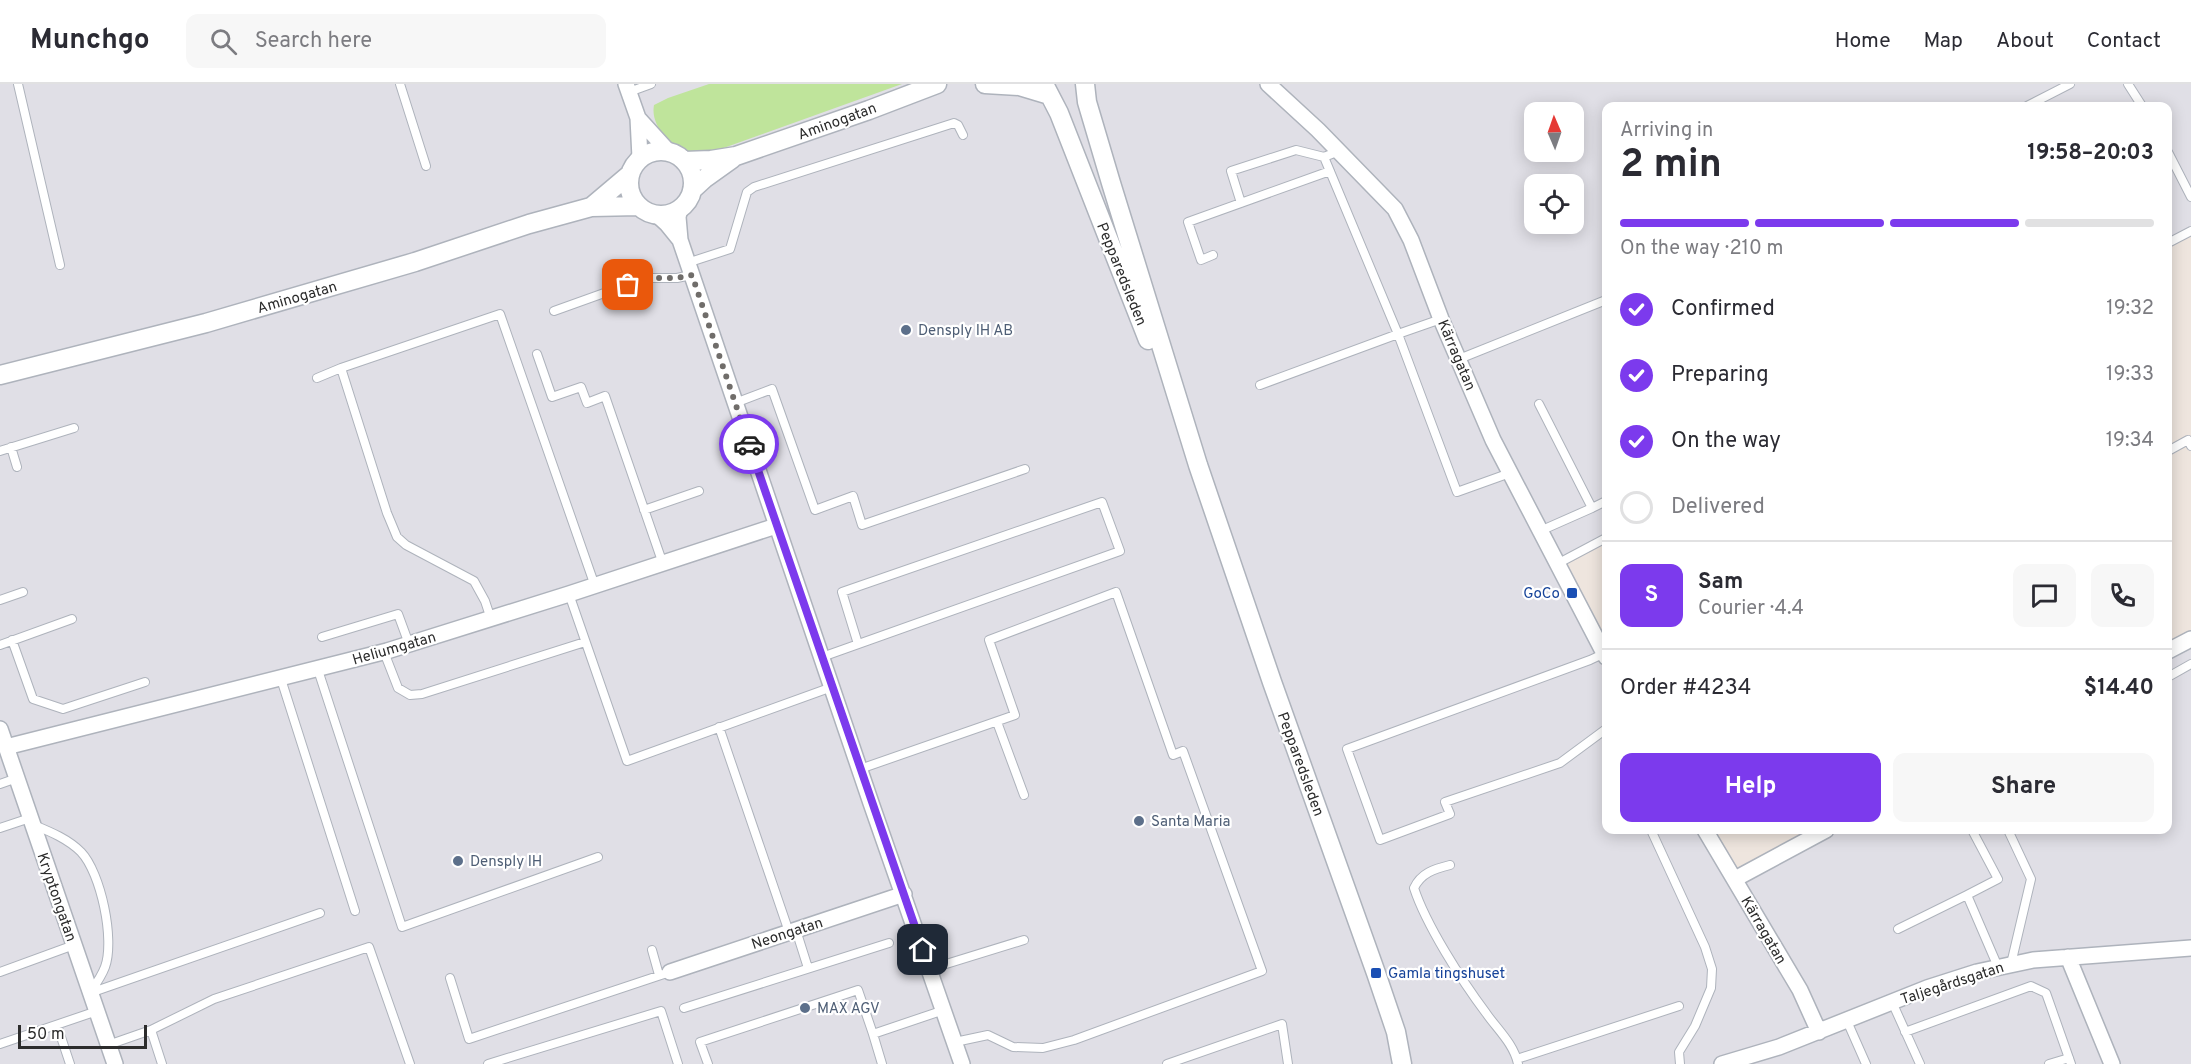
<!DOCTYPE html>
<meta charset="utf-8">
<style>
:root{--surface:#fff;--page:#f7f7f7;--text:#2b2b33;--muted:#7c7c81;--line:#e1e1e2;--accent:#7c3aed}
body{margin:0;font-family:Overpass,sans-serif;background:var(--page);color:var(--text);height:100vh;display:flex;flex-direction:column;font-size:22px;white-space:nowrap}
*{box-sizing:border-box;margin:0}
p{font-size:20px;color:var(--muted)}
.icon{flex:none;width:33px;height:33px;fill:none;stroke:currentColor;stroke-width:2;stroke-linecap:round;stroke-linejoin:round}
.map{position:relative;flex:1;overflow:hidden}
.details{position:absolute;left:1602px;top:18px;width:570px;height:732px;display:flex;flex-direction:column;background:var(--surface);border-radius:12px;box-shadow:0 3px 15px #0003}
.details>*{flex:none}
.needle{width:39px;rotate:358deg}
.tools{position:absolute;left:1524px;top:18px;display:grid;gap:12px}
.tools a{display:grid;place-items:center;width:60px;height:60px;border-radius:12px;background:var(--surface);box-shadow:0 3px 15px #0003;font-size:30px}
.scale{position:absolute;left:18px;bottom:15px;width:129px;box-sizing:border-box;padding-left:6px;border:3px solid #2c2c2c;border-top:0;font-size:16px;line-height:21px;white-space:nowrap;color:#2c2c2c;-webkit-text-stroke:4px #fff;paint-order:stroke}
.pin{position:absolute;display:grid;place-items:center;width:51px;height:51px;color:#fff;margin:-26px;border-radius:12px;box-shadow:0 3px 9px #0006}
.courier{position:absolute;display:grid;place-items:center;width:60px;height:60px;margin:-30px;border:4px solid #7c3aed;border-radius:50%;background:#fff;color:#222;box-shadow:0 2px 8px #0007}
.head em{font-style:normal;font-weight:700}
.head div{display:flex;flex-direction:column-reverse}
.head{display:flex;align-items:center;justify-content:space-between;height:102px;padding:0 18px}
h1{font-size:39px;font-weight:700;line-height:45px}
.bar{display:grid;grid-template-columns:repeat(4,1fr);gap:9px 6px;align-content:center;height:72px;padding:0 18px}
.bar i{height:8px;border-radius:4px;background:var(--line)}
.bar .active{background:var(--accent)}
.bar p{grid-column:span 4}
.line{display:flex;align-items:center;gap:15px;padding:0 18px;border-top:2px solid var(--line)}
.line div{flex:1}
.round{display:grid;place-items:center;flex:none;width:63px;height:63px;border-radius:12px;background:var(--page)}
ol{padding:0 18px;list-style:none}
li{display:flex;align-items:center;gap:18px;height:66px}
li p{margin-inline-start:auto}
li .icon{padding:6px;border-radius:50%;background:var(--accent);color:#fff;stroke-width:4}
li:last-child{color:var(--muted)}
li i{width:33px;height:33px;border:3px solid var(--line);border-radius:50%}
.action{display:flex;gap:12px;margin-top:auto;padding:12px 18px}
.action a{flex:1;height:69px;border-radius:12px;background:var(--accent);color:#fff;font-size:24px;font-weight:700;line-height:69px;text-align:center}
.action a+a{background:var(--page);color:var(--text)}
header{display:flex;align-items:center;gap:36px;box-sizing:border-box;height:84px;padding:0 30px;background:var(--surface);border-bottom:2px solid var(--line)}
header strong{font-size:28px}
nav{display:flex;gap:33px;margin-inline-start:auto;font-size:21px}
.search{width:420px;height:54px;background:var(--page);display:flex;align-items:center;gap:15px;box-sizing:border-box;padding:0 21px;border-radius:12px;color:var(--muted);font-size:22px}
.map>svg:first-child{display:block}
.industrial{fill:#e0dfe6;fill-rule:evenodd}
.green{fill:#bfe49b}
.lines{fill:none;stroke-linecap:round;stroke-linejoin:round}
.service-casing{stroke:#aeb3bc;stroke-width:10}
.minor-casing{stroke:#aeb3bc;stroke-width:18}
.tertiary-casing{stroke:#aeb3bc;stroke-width:21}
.service{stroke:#fff;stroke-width:8}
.minor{stroke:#fff;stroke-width:15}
.tertiary{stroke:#fff;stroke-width:18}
.done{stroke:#706d6a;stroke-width:6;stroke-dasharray:0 10.8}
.route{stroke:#7c3aed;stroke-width:8}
.service-dot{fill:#5c6f8a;stroke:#fff;stroke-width:2}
.transit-dot{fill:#1a4fb4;stroke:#fff;stroke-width:2}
.labels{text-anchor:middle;stroke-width:4.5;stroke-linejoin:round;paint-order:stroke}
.street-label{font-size:15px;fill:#2c2c2c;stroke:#fff}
.service-label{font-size:15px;fill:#4e5e75;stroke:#fff;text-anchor:start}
.transit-label{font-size:15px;fill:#164399;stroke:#fff;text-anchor:end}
</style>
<header>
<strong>Munchgo</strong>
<div class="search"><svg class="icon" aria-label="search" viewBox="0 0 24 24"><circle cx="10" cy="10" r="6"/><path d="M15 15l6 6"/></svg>Search here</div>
<nav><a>Home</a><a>Map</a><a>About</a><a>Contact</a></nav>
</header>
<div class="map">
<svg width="2191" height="980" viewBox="0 0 2191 980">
<rect width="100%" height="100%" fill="#eee5de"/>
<!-- industrial -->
<path class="industrial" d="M0 0H2191V150L2168 162V22H1606V459L1564 481 1606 556V746H1715L1737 784 1812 746H2168V562L2191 550V980H0ZM1534 28H1574V68H1534ZM1534 100H1574V140H1534Z"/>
<!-- green -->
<path class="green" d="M709 0H902L718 66C708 68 699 70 689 68 670 63 650 41 654 21L668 14Z"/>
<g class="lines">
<defs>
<path id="service" d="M18 0 60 181
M400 0 426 82
M2128 0 2142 22
M629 8 651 0
M2027 22 2070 0
M1339 67 1324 73 1398 250 1441 235
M2168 68 2191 113
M1241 119 1231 87 1296 66 1324 73
M2168 159 2191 147
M1213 171 1201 176 1188 138 1330 87
M687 179 730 165 747 108 754 103 954 39 958 41 963 51
M554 227 646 194H677L691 191
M537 270 552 313 581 303 587 319 605 312 663 480
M1459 275 1606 216
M317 294 341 284
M1260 301 1398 250 1457 408 1510 389
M735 319 772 305 815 426 853 412 862 441 1025 385
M1539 320 1592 424 1540 447
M11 363 17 383
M0 367 74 344
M2168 367 2188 356 2191 362
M1592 424 1606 417
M644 426 699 407
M1557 480 1606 454
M569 510 627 677 832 603
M0 516 23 508
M491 535 485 517 474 497 406 461 397 453 387 429 341 284 500 230 595 502
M322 553 398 530 409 560
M12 556 33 615 63 625 145 598
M0 561 72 535
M384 568 398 604 410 611 422 610 585 558
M1605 569 1590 576 1347 665 1380 756 1450 730 1445 718 1560 679 1606 645
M822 573 1120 467 1102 418 842 508 858 560
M318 586 402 843 598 773
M2168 593 2191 580
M281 595 355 827
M997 638 1024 711
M719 643 789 848
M860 685 1015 631 989 556 1116 508 1173 671 1183 667 1262 887 1074 956 1043 964 1013 963 988 951 955 958
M0 700 17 694
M34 741C51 748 68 755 81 768 101 789 115 856 105 883 102 891 96 900 91 907
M0 744 30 734
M1651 746 1705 863 1712 885 1711 904 1695 942 1679 968 1680 980
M2008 746 2031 795 2011 880
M1450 781C1434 785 1421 789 1414 804 1426 841 1462 897 1486 929 1497 945 1514 960 1518 980
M1967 811 1998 795 1972 746
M1898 845 1967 811 1998 883
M796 846 808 884
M652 866 659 891
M930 885 1024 856
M0 888 74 861
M450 894 469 955 670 888
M90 909 320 829
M1892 918 1920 980
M684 924 889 859
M1847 937 1866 980
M57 941 70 980
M151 946 214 915 369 863 410 980
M1905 948 2031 902 2046 909 2071 980
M873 950 882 980
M0 960 97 927
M108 961 151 946 162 980
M1517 975 1679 922
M488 980 661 927 678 980
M708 980 700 958 858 906 873 950 944 926
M1167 980 1282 940 1288 980
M2049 980 2069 974"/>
<path id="minor" d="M626 0 638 34 640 74
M1268 0 1318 46 1395 125 1411 156 1441 235 1493 356 1606 573
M638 34 668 67
M680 124 678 133 680 156 871 719 962 980
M656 130 667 140 680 156
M2168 567 2191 555
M0 645 115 980
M6 663 387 567 569 510 776 442
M1705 746 1800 906 1819 948
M1735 795 1826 746
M2068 873 2112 980
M670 888 904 810
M1722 980 1779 963 1927 904 1977 888 2033 876 2191 864"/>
<path id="tertiary" d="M985 0 1019 2 1049 11
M1044 0 1059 29 1148 256
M1085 0 1087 18 1111 99 1198 381 1272 598 1376 889 1396 948 1402 980
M629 99a32 32 0 1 1 64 0a32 32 0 1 1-64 0Z
M684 77 711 76 736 72 869 26 937 0
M692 106 704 95 732 75
M591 123 630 90
M0 291 206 239 415 178 529 140 591 123 639 122"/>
</defs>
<!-- service casing -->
<use href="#service" class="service-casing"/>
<!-- minor casing -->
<use href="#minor" class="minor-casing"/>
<!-- tertiary casing -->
<use href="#tertiary" class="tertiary-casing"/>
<!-- service -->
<use href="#service" class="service"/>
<!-- minor -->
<use href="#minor" class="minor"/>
<!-- tertiary -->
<use href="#tertiary" class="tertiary"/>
</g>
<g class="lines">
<!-- done -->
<path class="done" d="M628 201 646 194H677L692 191 749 360"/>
<!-- route -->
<path class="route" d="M749 360 923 866"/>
</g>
<!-- markers -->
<g class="service-dot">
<circle cx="906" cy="246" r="6"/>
<circle cx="1139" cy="737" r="6"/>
<circle cx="458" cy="777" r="6"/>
<circle cx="805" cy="924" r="6"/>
</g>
<g class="transit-dot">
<rect x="1566" y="503" width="12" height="12" rx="3"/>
<rect x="1370" y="883" width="12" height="12" rx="3"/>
</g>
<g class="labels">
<!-- street labels -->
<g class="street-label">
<text transform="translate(837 37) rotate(-20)" y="5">Aminogatan</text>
<text transform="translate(1122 190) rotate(68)" y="5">Pepparedsleden</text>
<text transform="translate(297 213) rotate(-16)" y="5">Aminogatan</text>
<text transform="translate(1457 271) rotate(67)" y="5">Kärragatan</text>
<text transform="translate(394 564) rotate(-16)" y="5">Heliumgatan</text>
<text transform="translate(1301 680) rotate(70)" y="5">Pepparedsleden</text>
<text transform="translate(57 813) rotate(71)" y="5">Kryptongatan</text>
<text transform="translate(1764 846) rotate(60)" y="5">Kärragatan</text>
<text transform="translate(787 849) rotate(-18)" y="5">Neongatan</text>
<text transform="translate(1952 899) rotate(-18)" y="5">Taljegårdsgatan</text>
</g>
<!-- service labels -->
<g class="service-label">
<text x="918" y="251">Densply IH AB</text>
<text x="1151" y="742">Santa Maria</text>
<text x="470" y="782">Densply IH</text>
<text x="817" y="929">MAX AGV</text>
</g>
<!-- transit labels -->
<g class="transit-label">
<text x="1560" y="514">GoCo</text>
<text x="1388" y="894" text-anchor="start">Gamla tingshuset</text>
</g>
</g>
</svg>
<div class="tools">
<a><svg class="needle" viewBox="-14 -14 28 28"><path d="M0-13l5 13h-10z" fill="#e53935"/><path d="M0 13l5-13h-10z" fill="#7c7c81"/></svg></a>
<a><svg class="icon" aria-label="locate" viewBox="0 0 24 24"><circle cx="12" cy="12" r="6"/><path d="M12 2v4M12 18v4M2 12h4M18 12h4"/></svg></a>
</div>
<div class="scale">50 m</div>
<div class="pin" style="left:628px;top:201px;background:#ea580c"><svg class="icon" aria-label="bag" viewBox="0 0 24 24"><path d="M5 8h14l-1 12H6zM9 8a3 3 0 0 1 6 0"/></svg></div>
<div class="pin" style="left:923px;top:866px;background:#1f2937"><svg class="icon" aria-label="home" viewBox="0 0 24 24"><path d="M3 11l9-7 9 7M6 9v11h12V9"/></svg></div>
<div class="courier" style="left:749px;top:360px"><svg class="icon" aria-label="car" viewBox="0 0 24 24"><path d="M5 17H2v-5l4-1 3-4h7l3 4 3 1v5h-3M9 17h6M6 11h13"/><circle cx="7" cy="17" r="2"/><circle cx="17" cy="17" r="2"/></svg></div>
<section class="details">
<div class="head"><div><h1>2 min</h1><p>Arriving in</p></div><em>19:58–20:03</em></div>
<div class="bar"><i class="active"></i><i class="active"></i><i class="active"></i><i></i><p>On the way · 210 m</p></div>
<ol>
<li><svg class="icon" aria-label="check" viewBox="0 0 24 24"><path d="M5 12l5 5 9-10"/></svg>Confirmed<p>19:32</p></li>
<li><svg class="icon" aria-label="check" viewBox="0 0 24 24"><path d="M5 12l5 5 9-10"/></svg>Preparing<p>19:33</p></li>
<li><svg class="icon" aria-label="check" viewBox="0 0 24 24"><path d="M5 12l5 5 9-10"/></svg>On the way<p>19:34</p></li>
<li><i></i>Delivered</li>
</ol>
<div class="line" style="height:108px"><b class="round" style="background:var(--accent);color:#fff">S</b><div><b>Sam</b><p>Courier · 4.4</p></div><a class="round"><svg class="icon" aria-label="chat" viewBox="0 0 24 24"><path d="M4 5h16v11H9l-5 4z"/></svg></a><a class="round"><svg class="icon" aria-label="phone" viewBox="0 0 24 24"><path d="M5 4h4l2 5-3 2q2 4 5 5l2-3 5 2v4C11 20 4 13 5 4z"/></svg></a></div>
<div class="line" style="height:78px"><div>Order #4234</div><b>$14.40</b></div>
<div class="action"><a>Help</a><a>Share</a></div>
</section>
</div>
